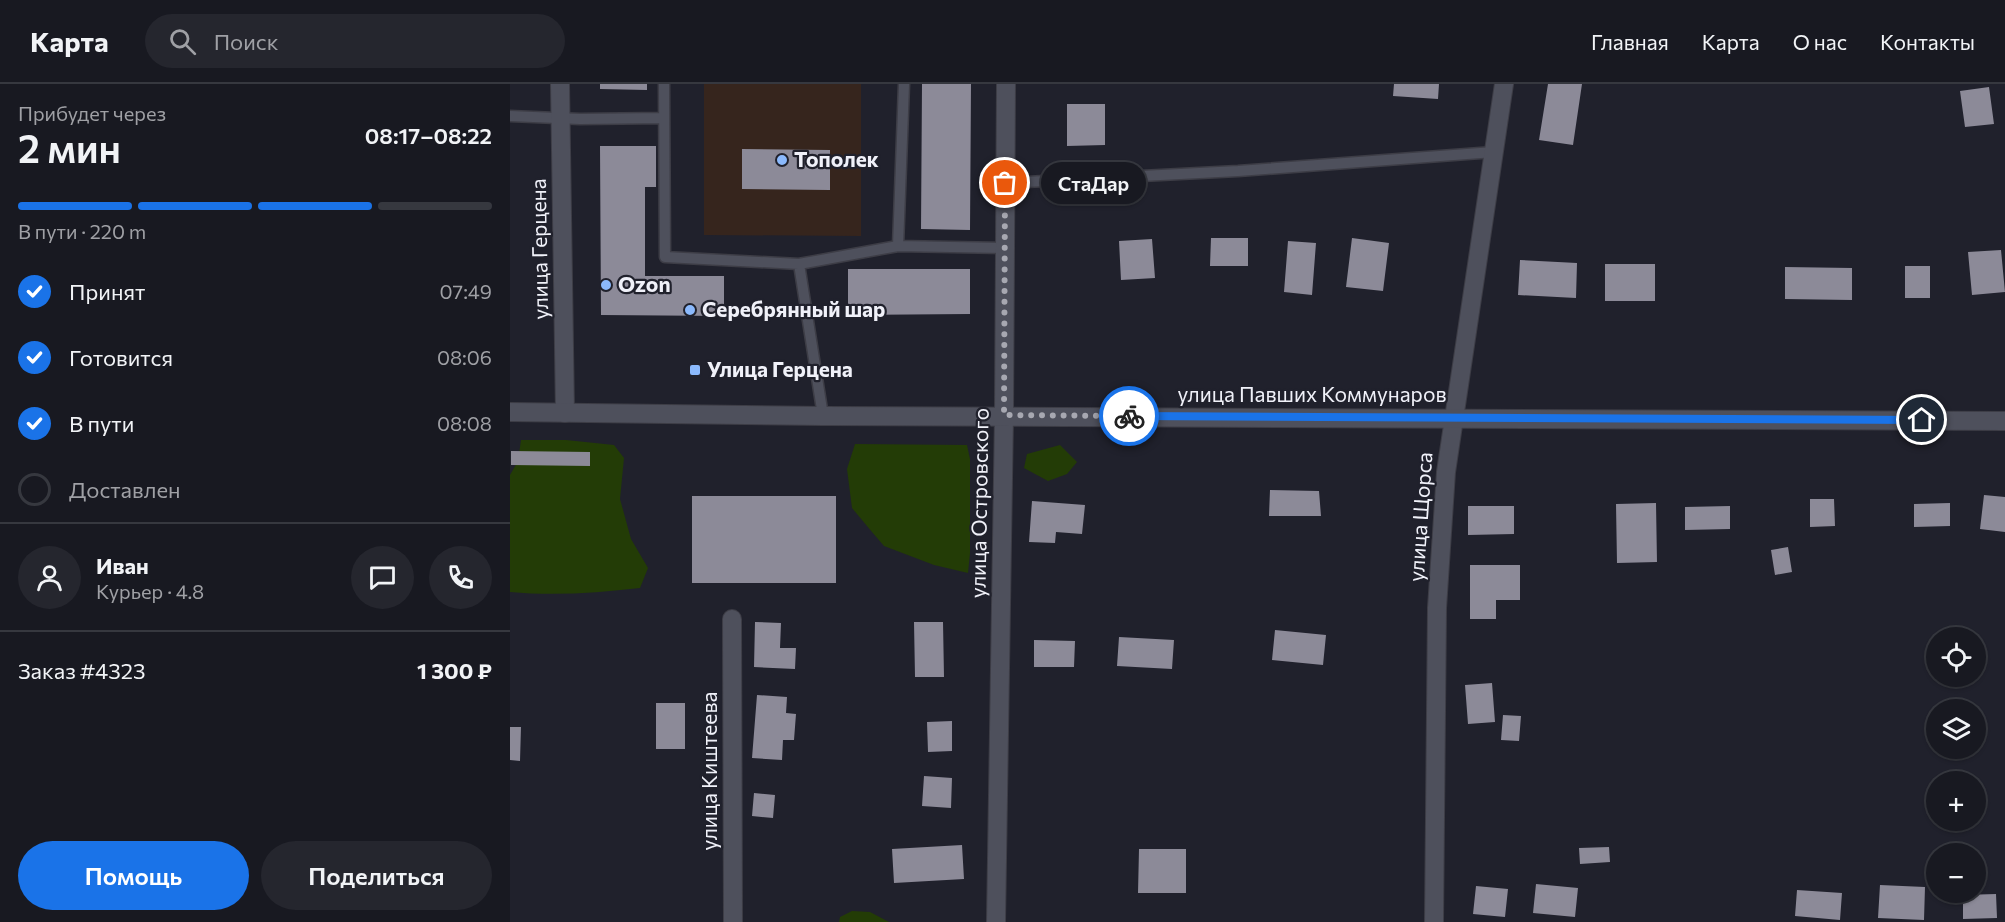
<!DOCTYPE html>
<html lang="ru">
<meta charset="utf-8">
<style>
:root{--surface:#181921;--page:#25262e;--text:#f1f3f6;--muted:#9fa0a5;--line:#36383f;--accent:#1a73e8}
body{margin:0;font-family:Commissioner,sans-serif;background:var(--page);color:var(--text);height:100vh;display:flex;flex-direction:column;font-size:22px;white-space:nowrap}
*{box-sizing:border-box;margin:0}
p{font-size:20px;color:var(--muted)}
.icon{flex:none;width:33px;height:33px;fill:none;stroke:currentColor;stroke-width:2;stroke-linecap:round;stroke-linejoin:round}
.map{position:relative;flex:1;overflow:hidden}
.details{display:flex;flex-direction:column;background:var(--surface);width:510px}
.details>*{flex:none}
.controls{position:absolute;left:1416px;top:543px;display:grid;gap:12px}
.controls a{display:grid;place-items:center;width:60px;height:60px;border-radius:50%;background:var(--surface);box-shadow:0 2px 4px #0004,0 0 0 2px var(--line);font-size:30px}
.pin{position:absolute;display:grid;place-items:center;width:51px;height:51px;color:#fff;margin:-26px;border:3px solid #fff;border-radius:50%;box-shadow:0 2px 6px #0007}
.courier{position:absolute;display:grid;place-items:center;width:60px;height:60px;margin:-30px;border:4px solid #1a73e8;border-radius:50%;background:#fff;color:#222;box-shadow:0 2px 8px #0007}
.bubble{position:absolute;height:42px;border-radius:21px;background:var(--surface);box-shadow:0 2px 4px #0004,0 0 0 2px var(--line);font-size:20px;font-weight:600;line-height:42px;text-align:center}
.headline em{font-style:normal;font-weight:600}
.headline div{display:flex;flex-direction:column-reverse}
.headline{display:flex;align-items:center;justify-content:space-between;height:102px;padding:0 18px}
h1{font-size:39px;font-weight:600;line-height:45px}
.bar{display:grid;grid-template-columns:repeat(4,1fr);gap:9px 6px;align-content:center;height:72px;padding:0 18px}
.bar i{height:8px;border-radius:4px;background:var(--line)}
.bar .current{background:var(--accent)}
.bar p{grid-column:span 4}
.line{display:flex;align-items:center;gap:15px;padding:0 18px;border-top:2px solid var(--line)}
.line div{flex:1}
.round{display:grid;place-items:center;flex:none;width:63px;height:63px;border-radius:32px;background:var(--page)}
ol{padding:0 18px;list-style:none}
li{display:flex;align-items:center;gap:18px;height:66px}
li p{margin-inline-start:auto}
li .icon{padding:6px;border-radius:50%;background:var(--accent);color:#fff;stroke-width:4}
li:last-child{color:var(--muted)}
li i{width:33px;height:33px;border:3px solid var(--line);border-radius:50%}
.cta{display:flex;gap:12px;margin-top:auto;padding:12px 18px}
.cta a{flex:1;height:69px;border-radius:36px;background:var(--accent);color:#fff;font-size:24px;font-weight:600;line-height:69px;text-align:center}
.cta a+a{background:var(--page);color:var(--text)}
header{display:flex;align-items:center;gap:36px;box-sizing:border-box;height:84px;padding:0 30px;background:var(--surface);border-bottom:2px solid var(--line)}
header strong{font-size:28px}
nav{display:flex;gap:33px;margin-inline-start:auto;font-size:21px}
.search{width:420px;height:54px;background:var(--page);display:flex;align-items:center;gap:15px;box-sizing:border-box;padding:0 21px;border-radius:33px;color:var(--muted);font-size:22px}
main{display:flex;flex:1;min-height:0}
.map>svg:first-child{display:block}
.education{fill:#36251d}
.green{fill:#233c06}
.building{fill:#8c8a98}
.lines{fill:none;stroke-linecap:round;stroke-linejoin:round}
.service-casing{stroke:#3d3d46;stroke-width:13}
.minor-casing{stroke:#3d3d46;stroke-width:20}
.tertiary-casing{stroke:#3d3d46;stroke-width:20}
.service{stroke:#4e505c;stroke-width:10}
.minor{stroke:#4e505c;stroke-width:18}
.tertiary{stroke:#4e505c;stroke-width:18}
.done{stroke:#a7a8b1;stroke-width:6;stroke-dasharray:0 10.8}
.route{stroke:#1a73e8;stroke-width:8}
.poi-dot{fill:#8bb9fc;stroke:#20212c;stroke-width:2}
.labels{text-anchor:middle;stroke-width:4.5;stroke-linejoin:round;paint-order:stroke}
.poi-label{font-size:21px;font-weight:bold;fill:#f0f1f9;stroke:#20212c;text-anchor:start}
.street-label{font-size:21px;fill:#f0f1f9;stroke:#20212c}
</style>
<header>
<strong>Карта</strong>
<div class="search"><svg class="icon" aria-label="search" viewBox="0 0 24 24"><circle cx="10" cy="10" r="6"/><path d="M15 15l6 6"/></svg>Поиск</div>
<nav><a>Главная</a><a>Карта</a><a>О нас</a><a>Контакты</a></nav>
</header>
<main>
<section class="details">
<div class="headline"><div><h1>2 мин</h1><p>Прибудет через</p></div><em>08:17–08:22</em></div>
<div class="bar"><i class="current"></i><i class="current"></i><i class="current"></i><i></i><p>В пути · 220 m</p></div>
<ol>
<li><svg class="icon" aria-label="check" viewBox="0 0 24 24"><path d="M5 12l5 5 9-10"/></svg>Принят<p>07:49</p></li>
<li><svg class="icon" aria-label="check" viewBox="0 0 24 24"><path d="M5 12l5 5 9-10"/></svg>Готовится<p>08:06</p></li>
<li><svg class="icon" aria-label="check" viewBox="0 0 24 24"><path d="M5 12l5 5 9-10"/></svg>В пути<p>08:08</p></li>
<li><i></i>Доставлен</li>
</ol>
<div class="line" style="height:108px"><a class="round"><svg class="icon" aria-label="person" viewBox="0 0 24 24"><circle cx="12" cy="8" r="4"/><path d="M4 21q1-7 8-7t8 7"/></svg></a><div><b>Иван</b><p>Курьер · 4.8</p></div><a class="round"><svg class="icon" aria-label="chat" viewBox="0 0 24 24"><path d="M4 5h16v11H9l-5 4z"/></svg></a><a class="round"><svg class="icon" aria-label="phone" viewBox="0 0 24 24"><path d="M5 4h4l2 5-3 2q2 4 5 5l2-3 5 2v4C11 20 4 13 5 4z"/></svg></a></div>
<div class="line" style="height:78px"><div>Заказ #4323</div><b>1 300 ₽</b></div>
<div class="cta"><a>Помощь</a><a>Поделиться</a></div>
</section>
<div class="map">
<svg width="1495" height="838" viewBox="0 0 1495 838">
<rect width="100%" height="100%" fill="#20212c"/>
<!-- education -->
<path class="education" d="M194 0H351V152L194 151Z"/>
<!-- green -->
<path class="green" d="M11 356H56L104 361 114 374 110 415 121 455 138 484 130 504C87 509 43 512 0 508V391L8 377Z
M345 360 457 361 460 375V469L458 489 424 481 374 462 362 448 342 424 337 385Z
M550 361 567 378 557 390 538 397 514 384 517 370Z
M342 827 360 828 379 838H329L330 833Z"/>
<!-- building -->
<path class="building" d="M90 0H137V6L90 5Z
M412 0H461L460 146 411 145Z
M884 0H929L928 15 883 12Z
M1038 0H1072L1063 61 1029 56Z
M1479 3 1484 40 1455 43 1450 7Z
M557 20H595V61L557 62Z
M90 62H146V103H135V192H214V232L91 231Z
M232 65 320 66V106L232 105Z
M701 154H738V182H700Z
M842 154 879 159 873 207 836 203Z
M642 155 645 194 611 196 609 157Z
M778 157 806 159 802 211 774 208Z
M1491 166 1495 208 1462 211 1458 168Z
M1010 176 1067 179 1066 214 1008 211Z
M1095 180H1145V217H1095Z
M1395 182H1420V214H1395Z
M1275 183 1342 184V216L1275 215Z
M338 185H460V230L338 231Z
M1 367 80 368V382L1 381Z
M760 406 809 407 811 432H759Z
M1474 411 1495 413V448L1470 445Z
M182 412H326V499H182Z
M1300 415H1324L1325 442 1300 443Z
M522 417 575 421 572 450 546 448 545 459 519 458Z
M1146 419 1147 478 1107 479 1106 420Z
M1440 419V442L1404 443V420Z
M958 422H1004V450L958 451Z
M1220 422V445L1175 446V423Z
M1278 463 1282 488 1265 491 1261 466Z
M960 481H1010V516H986V535H960Z
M245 538 271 539 270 564H286L285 585 244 583Z
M404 538H433L434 593H405Z
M765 546 816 551 813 581 762 576Z
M609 553 664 556 662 585 607 582Z
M524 556 565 557 564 583H524Z
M982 599 985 638 958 640 955 601Z
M247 611 277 613 276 629 286 630 284 656H273L272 676 242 674Z
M146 619H175V665H146Z
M993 631 1011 632 1009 657 991 656Z
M442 637V667L418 668 417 638Z
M0 643H11L10 677 0 676Z
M414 692 442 694 441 724 412 722Z
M244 709 265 711 263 734 242 732Z
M452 761 454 795 384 799 382 765Z
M1099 763 1100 778 1070 780 1069 764Z
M629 765H676V809H628Z
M1026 800 1068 804 1065 833 1023 829Z
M1370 801 1415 803 1414 836 1368 834Z
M966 802 998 805 995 833 963 830Z
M1287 806 1332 809 1330 836 1285 832Z
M1486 810 1487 834 1453 835V811Z"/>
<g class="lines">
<defs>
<path id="service" d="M154 0 155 173 289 180 388 162 494 164
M0 32 70 35 153 34
M495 99 728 87 984 68
M388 162 394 0
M289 180 313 332"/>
<path id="minor" d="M50 0 55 329
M222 535 223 838
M924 838 927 524 936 388 994 0"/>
<path id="tertiary" d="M0 328 313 332 1495 337
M486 838 494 331 496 0"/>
</defs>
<!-- service casing -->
<use href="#service" class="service-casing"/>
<!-- minor casing -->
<use href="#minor" class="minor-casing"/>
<!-- tertiary casing -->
<use href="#tertiary" class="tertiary-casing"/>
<!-- service -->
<use href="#service" class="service"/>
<!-- minor -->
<use href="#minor" class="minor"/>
<!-- tertiary -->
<use href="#tertiary" class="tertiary"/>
</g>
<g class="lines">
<!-- done -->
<path class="done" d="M495 99 494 331 619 332"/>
<!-- route -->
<path class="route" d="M619 332 1412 336"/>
</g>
<!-- markers -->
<g class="poi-dot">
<circle cx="272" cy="76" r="6"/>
<circle cx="96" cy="201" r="6"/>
<circle cx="180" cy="226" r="6"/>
<rect x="179" y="280" width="12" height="12" rx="3"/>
</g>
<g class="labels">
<!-- poi labels -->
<g class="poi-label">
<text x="284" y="83">Тополек</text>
<text x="108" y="208">Ozon</text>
<text x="192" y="233">Серебрянный шар</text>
<text x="197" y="293">Улица Герцена</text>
</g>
<!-- street labels -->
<g class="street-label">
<text transform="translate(30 165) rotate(-91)" y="7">улица Герцена</text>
<text x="802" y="318">улица Павших Коммунаров</text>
<text transform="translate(470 419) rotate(-89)" y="7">улица Островского</text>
<text transform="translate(911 433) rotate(-86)" y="7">улица Щорса</text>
<text transform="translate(200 687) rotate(-90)" y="7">улица Киштеева</text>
</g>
</g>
</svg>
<div class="controls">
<a><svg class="icon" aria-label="locate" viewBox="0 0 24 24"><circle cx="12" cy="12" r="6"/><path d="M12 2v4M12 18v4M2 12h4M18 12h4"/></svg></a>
<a><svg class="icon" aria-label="layers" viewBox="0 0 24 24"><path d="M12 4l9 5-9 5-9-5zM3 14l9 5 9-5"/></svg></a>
<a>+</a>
<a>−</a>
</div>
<div class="pin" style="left:495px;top:99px;background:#ea580c"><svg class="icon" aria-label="bag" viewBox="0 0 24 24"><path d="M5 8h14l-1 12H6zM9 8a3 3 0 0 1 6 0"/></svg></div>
<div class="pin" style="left:1412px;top:336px;background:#1f2937"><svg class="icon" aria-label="home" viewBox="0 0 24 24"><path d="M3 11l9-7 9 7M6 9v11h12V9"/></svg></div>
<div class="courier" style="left:619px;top:332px"><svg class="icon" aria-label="bike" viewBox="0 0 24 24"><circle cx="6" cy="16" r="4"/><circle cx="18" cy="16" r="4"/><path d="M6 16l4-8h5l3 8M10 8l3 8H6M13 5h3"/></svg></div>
<div class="bubble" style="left:531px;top:78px;width:105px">СтаДар</div>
</div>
</main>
